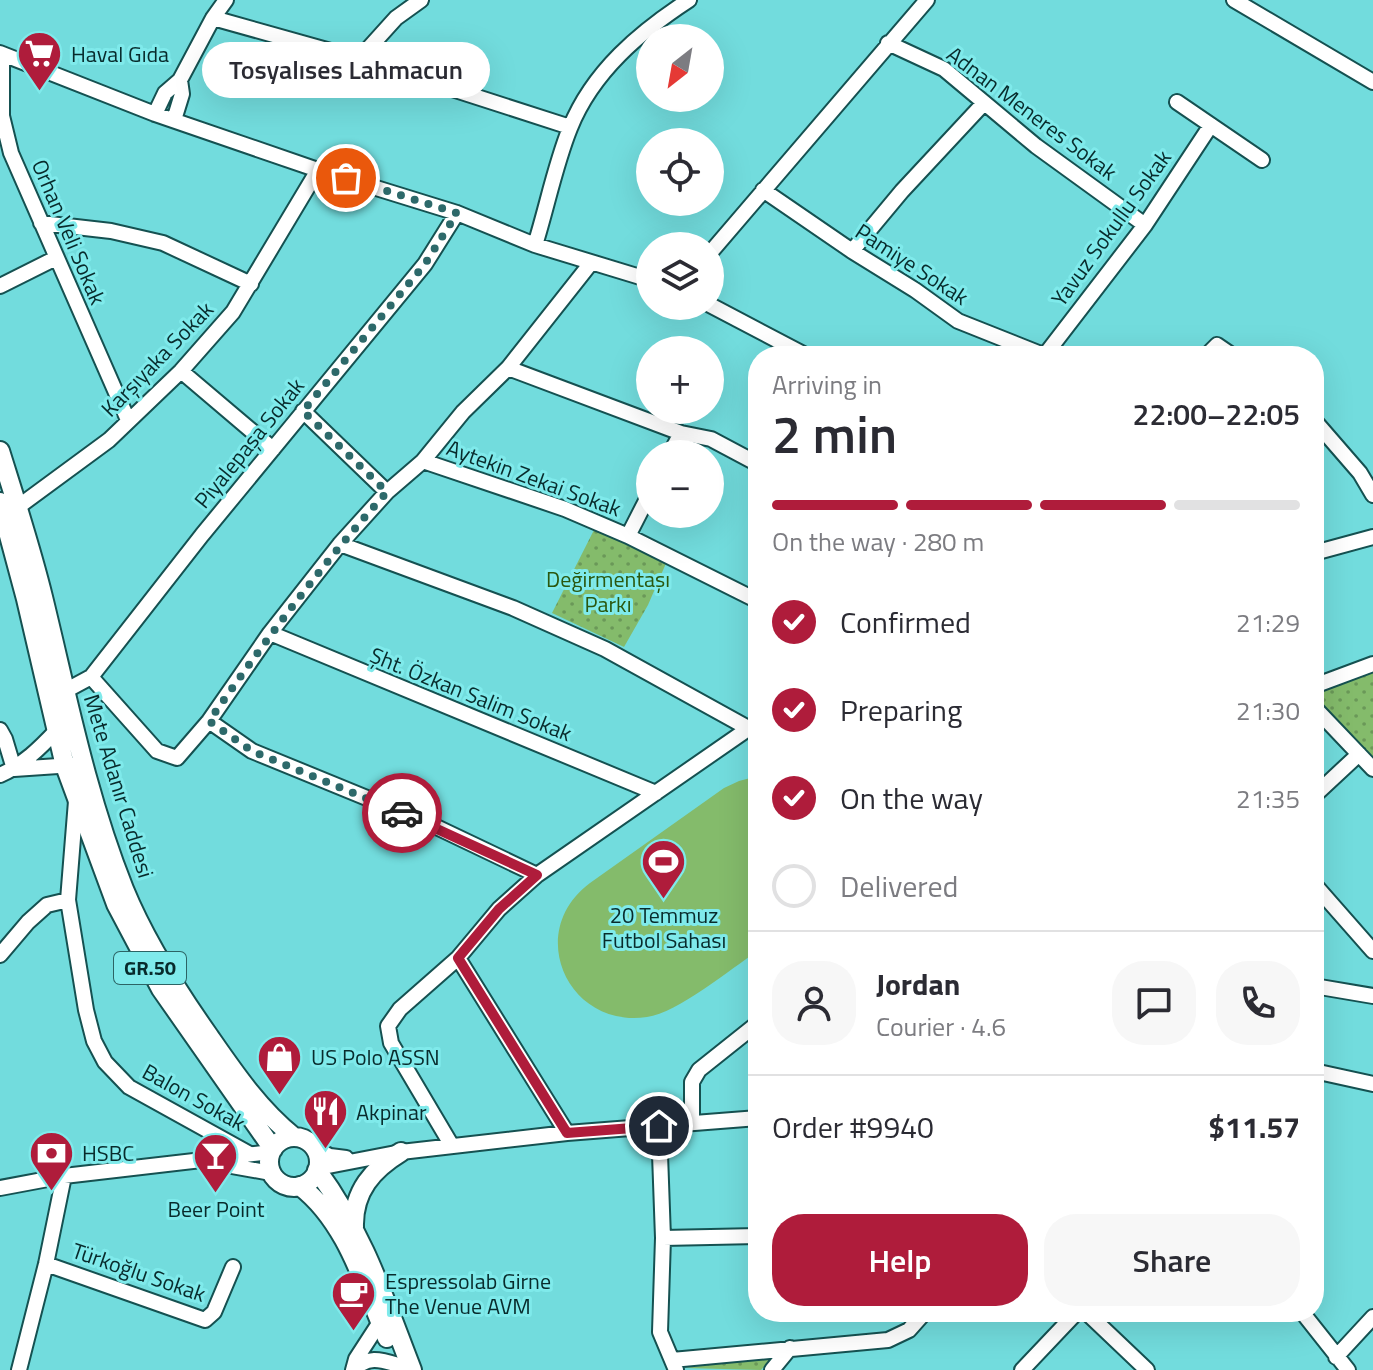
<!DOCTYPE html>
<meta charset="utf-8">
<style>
:root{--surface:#fff;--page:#f7f7f7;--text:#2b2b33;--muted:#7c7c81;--line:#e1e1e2;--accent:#af1c3b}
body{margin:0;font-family:"Titillium Web",sans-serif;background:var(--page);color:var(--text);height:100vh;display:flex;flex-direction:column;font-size:30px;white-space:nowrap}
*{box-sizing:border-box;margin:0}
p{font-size:26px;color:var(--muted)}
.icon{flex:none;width:44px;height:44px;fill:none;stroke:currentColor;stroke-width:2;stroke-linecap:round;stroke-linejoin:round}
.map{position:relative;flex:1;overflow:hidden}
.side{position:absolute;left:748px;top:346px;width:576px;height:976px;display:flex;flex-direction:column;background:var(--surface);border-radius:32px;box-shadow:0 8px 32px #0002}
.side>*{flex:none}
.needle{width:52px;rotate:211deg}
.fabs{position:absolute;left:636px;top:24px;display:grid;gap:16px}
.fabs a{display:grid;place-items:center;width:88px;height:88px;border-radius:50%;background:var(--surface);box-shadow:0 8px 32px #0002;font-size:40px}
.pin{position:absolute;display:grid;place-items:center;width:68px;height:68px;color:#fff;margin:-34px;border:4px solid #fff;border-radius:50%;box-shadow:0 2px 8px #0007}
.courier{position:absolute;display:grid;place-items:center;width:80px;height:80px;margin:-40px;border:6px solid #af1c3b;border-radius:50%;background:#fff;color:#222;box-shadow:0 2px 10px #0007}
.bubble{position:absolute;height:56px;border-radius:28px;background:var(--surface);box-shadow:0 8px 32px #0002;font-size:26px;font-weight:600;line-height:56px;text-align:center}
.headline em{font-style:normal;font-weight:600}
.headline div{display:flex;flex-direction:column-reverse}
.headline{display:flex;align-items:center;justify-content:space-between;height:136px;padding:0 24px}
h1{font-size:52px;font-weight:600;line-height:60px}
.bar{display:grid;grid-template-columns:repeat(4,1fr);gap:12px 8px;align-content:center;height:96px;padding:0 24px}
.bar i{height:10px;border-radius:6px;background:var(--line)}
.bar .selected{background:var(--accent)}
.bar p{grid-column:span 4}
.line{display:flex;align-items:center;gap:20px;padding:0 24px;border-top:2px solid var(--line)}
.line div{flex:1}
.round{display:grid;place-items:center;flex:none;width:84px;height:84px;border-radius:32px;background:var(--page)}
ol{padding:0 24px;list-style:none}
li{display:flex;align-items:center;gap:24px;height:88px}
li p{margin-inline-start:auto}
li .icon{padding:8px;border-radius:50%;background:var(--accent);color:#fff;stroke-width:4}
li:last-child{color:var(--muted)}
li i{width:44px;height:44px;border:4px solid var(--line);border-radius:50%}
.primary-button{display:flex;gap:16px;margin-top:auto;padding:16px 24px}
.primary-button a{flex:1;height:92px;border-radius:32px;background:var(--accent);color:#fff;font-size:32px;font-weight:600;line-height:92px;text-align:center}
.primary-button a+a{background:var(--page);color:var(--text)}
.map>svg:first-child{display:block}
.green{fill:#84bb6b}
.park{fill:url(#park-dots)}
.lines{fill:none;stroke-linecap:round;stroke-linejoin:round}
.minor-casing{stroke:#155151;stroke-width:18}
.major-casing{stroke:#155151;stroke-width:22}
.minor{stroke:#fff;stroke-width:14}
.major{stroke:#fff;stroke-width:18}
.done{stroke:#2d696a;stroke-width:8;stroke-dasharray:0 14.4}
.route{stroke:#af1c3b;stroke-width:10}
.labels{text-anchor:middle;stroke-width:6;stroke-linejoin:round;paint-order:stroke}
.shield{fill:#7feaeb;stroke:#2c6465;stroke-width:2}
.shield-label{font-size:20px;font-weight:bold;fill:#082b2c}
.poi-label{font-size:22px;fill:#082b2c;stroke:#7feaeb;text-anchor:start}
.street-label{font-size:22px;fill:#082b2c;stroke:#7feaeb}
.park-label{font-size:22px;fill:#2a570e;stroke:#7feaeb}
</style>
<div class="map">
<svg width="1373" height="1370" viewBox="0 0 1373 1370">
<defs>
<pattern id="park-dots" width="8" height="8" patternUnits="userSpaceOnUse" patternTransform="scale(2)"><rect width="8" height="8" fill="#84bb6b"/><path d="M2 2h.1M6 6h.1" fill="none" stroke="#6a9858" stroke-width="1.8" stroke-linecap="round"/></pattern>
</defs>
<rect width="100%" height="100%" fill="#72dcdd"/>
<!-- green -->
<path class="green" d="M758 776V951C730 969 678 1013 647 1017 568 1029 524 932 590 883L724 788 739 781Z"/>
<!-- park -->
<path class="park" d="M596 526 667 561 648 605 624 647 552 613Z
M1373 670V758L1314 695V692Z
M773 1357 761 1370 684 1368Z"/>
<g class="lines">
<defs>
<path id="minor" d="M1234 0 1373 82
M213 18 359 59 570 127
M888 43 944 69 1036 146 1145 225
M0 53 155 114 318 170 457 213 535 245 650 280
M2 54V116L11 153 128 420
M359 59 396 18 421 0
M1177 102 1262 160
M155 114 165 93 180 80 213 18 226 0
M174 120 182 94 180 80
M763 190 852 251 915 290 958 321 1046 356
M41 223 111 231 163 243 251 284
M535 245C547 207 555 165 570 128 593 71 640 32 689 0
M852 251 902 191 984 103
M710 253 927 0
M0 286 56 258
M710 305 807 356
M1045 355 1145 225 1211 125
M1206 356 1217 345 1233 356
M508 368 681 433 711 439 758 464
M181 371 273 449
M303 411 387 492
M1314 420 1360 473 1373 495
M670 454 681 433
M423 461 565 509 628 536 758 601
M18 507 109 440 181 371 233 312 318 170
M628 536 650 493
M340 544 513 608 605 649 748 728
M1314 553 1373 537
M270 633 656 793
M91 677 157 751 177 758 209 721 270 633 340 544 387 492 423 461 463 412 508 368 591 263
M1314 686 1373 664
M65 691 91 677 202 535 425 264 457 213
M1314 707 1373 769
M209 721 252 751 428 823 537 875
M0 730 5 739 14 769
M14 769 73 765
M0 775C23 765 40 748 57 730
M1314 796 1359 754
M76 801 68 900 86 1010 94 1041 105 1062 129 1087 250 1154
M1314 884 1373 951
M0 955 28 922 47 905 68 900
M458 958 567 1133
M1314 986 1373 996
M1314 1071 1373 1084
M692 1123V1082L699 1070 758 1023
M659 1126 663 1238 660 1332 676 1370
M452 1146 391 1043 388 1026 400 1009 458 958 499 909 537 875 758 722
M315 1149 330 1156 346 1158
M215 1163 271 1173
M318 1168 401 1152 567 1133 758 1118
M0 1188 64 1176 271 1152
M663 1238 758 1236
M46 1264 205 1320 214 1312 233 1267
M1086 1312 1147 1370
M1302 1312 1348 1370
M1336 1357 1373 1317
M672 1360 888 1340 909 1330 925 1312
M19 1370 46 1264 64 1176
M353 1370 356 1359 380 1322
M353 1370C368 1356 379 1359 398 1365
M772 1370 790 1348
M1022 1370 1077 1312"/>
<path id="major" d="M0 451C15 499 31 548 43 597 67 695 86 794 124 889 144 938 178 992 209 1036 234 1072 259 1109 294 1137
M0 502 26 599 65 766 116 904 161 989 273 1149
M269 1162a25 25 0 1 1 50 0a25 25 0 1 1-50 0Z
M317 1170C364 1234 384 1298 412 1370
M300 1186C347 1222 364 1286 387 1338
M354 1227C353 1191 373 1169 401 1152"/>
</defs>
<!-- minor casing -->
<use href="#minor" class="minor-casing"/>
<!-- major casing -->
<use href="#major" class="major-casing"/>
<!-- minor -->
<use href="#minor" class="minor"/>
<!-- major -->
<use href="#major" class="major"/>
</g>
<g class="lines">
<!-- done -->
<path class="done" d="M346 178 457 213 425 264 303 411 387 492C322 564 265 641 209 721L252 751 402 813"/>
<!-- route -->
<path class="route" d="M402 813 537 875 499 909 458 958 567 1133 659 1126"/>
</g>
<!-- icons -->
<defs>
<symbol id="supermarket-pin" viewBox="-11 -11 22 30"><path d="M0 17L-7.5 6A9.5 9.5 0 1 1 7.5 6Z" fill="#af1c3b" stroke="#7feaeb"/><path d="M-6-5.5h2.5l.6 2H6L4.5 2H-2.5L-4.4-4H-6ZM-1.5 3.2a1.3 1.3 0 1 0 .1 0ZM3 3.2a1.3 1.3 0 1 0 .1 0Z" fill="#fff"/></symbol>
<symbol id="stadium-pin" viewBox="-11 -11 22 30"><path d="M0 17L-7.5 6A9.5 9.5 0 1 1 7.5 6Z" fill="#af1c3b" stroke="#7feaeb"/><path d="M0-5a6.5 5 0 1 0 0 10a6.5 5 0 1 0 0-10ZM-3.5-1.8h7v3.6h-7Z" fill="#fff"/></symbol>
<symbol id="shop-pin" viewBox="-11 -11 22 30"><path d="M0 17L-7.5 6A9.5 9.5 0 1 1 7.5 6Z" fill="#af1c3b" stroke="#7feaeb"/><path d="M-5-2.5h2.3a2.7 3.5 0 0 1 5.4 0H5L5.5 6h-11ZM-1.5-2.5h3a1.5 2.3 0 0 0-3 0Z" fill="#fff"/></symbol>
<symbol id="restaurant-pin" viewBox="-11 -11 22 30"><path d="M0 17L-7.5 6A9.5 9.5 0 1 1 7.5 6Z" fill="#af1c3b" stroke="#7feaeb"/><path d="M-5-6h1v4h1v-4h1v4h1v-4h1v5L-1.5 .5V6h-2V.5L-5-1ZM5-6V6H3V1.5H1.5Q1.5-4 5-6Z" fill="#fff"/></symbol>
<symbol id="bank-pin" viewBox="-11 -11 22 30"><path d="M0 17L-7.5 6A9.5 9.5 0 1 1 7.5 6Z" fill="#af1c3b" stroke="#7feaeb"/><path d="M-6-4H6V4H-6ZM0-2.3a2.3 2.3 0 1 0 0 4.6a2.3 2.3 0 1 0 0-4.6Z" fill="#fff"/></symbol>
<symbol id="bar-pin" viewBox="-11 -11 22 30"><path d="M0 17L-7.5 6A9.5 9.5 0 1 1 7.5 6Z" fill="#af1c3b" stroke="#7feaeb"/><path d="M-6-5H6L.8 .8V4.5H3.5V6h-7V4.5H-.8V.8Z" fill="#fff"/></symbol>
<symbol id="cafe-pin" viewBox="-11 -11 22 30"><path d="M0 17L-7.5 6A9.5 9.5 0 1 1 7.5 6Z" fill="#af1c3b" stroke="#7feaeb"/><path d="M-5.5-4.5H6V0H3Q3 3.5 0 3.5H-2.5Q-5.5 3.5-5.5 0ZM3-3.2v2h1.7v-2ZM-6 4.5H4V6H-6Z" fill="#fff"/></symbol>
</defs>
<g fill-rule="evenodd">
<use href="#supermarket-pin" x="14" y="28" width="51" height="69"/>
<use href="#stadium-pin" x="638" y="836" width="51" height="69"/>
<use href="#shop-pin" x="254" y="1032" width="51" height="69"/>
<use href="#restaurant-pin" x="300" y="1086" width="51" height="69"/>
<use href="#bank-pin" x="26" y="1128" width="51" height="69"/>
<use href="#bar-pin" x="190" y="1130" width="51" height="69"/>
<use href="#cafe-pin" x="328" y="1268" width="51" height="69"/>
</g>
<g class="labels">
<!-- shield labels -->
<rect class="shield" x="114" y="952" width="72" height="32" rx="6"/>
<g class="shield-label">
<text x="150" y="975">GR.50</text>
</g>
<!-- poi labels -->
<g class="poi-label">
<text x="71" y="62">Haval Gıda</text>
<text x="664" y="923" text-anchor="middle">20 Temmuz<tspan x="664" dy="25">Futbol Sahası</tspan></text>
<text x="311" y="1065">US Polo ASSN</text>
<text x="356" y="1120">Akpinar</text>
<text x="82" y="1161">HSBC</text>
<text x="216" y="1217" text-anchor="middle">Beer Point</text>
<text x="385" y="1289">Espressolab Girne<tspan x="385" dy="25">The Venue AVM</tspan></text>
</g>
<!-- street labels -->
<g class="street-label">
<text transform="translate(1032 113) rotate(37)" y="8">Adnan Meneres Sokak</text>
<text transform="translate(1111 228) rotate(-54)" y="8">Yavuz Sokullu Sokak</text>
<text transform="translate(69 232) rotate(67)" y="8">Orhan Veli Sokak</text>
<text transform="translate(912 264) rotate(33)" y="8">Pamiye Sokak</text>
<text transform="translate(157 359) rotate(-46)" y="8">Karşıyaka Sokak</text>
<text transform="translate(249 443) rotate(-51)" y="8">Piyalepaşa Sokak</text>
<text transform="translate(534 478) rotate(20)" y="8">Aytekin Zekai Sokak</text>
<text transform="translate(471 694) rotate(22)" y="8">Şht. Özkan Salim Sokak</text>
<text transform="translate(119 786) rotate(73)" y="8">Mete Adanır Caddesi</text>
<text transform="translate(194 1097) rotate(29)" y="8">Balon Sokak</text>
<text transform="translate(139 1272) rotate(19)" y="8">Türkoğlu Sokak</text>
</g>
<!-- park labels -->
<g class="park-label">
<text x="608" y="587">Değirmentaşı<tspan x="608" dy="25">Parkı</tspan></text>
</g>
</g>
</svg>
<div class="fabs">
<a><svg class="needle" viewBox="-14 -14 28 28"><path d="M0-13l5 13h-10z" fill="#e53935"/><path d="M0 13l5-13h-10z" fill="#7c7c81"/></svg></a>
<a><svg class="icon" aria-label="locate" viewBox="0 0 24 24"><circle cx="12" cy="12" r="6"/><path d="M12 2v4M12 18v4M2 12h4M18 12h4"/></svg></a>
<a><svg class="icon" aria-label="layers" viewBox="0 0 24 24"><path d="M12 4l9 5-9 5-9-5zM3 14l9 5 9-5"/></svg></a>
<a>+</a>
<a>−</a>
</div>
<div class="pin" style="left:346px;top:178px;background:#ea580c"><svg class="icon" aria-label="bag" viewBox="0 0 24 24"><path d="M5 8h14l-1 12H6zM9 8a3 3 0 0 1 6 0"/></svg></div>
<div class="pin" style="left:659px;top:1126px;background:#1f2937"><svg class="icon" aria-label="home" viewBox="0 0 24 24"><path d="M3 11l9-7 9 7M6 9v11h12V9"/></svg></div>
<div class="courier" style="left:402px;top:813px"><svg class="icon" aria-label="car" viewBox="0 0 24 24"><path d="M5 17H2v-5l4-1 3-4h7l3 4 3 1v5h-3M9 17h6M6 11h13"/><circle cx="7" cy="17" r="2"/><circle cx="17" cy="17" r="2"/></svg></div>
<div class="bubble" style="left:202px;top:42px;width:288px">Tosyalıses Lahmacun</div>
<section class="side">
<div class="headline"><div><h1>2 min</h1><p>Arriving in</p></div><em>22:00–22:05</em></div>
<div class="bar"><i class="selected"></i><i class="selected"></i><i class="selected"></i><i></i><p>On the way · 280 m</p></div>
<ol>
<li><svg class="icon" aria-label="check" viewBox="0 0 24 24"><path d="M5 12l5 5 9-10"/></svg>Confirmed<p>21:29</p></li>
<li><svg class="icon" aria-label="check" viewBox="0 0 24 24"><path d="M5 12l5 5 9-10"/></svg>Preparing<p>21:30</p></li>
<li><svg class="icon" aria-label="check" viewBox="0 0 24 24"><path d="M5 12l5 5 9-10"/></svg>On the way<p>21:35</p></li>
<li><i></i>Delivered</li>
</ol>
<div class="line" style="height:144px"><a class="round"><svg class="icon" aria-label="person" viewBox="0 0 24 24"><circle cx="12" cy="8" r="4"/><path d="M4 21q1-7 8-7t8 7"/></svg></a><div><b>Jordan</b><p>Courier · 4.6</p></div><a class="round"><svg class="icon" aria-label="chat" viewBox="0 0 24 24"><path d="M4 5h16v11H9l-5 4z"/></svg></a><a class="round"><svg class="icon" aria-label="phone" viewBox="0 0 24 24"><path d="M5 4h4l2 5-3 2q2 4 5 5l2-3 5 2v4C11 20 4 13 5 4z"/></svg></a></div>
<div class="line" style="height:104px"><div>Order #9940</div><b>$11.57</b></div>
<div class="primary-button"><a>Help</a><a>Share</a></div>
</section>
</div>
